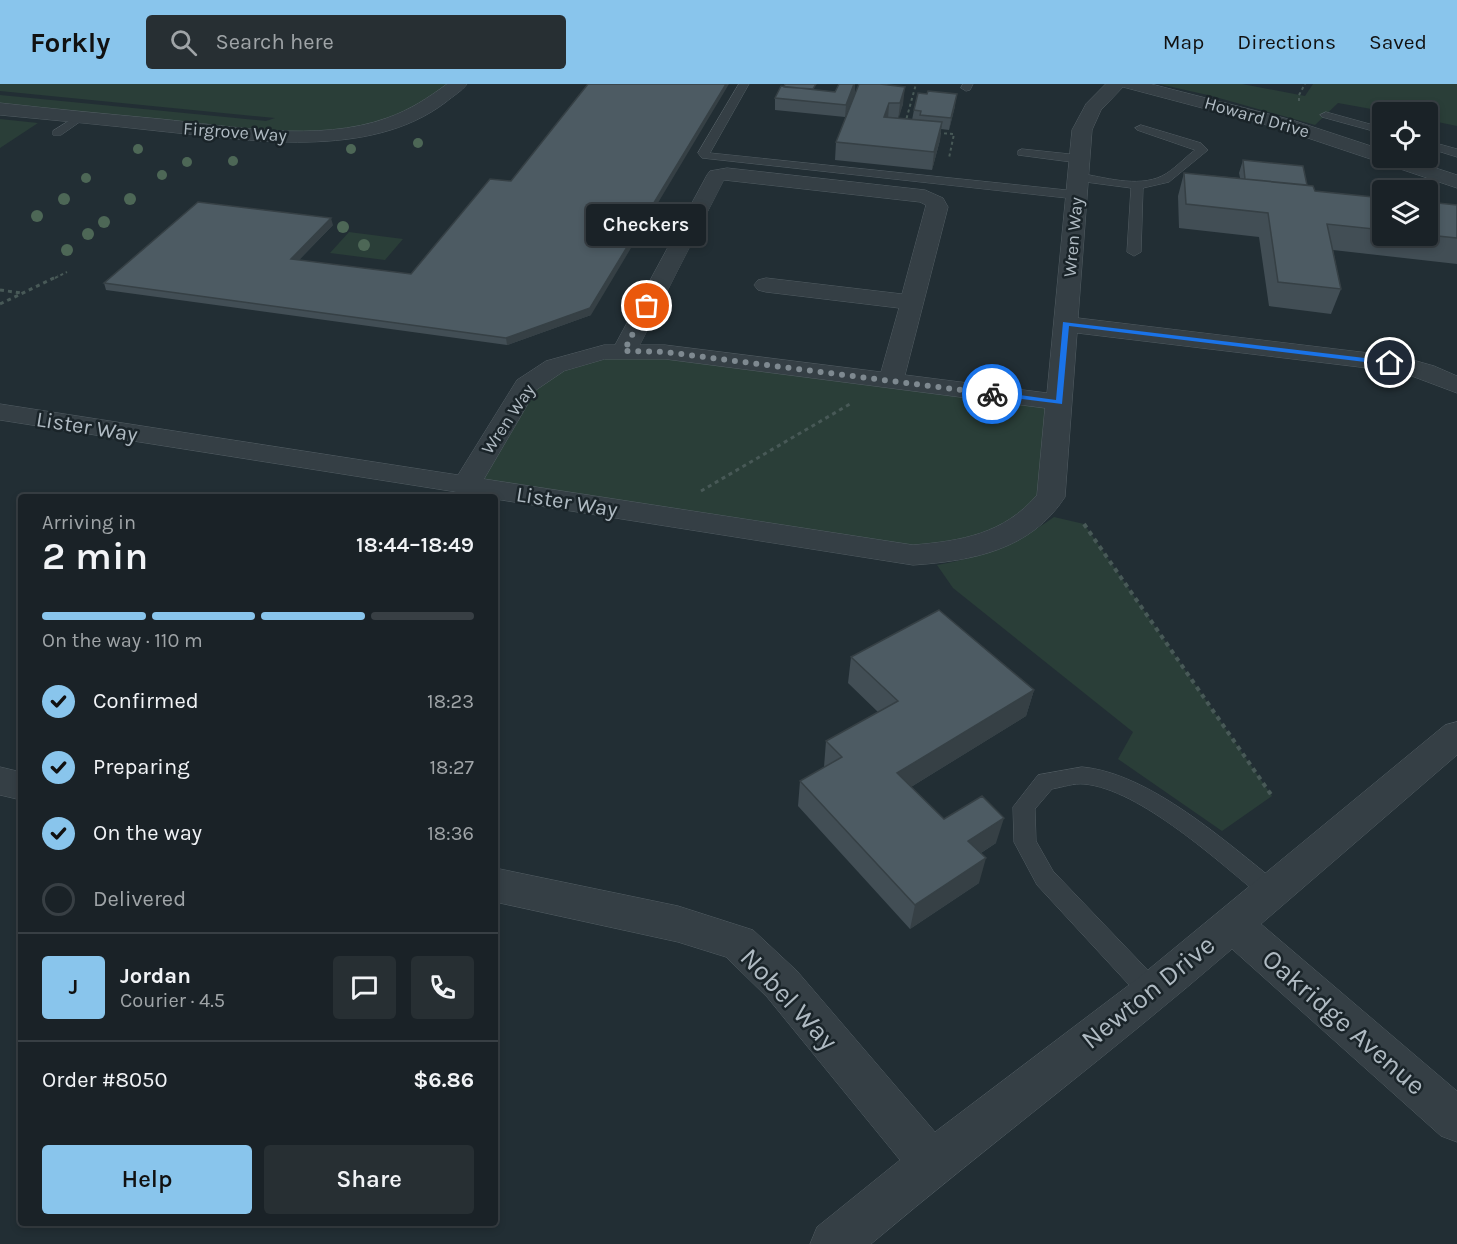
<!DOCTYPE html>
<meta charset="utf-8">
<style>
:root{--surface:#1a2227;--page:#272f33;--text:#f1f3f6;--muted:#9fa4a7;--line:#383f44;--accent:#89c5ec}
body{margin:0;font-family:Karla,sans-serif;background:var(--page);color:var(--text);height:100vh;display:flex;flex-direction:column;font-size:22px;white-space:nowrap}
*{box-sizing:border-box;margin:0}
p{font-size:20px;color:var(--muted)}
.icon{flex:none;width:33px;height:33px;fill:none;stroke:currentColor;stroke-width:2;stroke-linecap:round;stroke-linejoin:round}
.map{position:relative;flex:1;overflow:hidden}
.details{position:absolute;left:18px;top:410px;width:480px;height:732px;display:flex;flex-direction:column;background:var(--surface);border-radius:6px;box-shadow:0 3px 9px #0003,0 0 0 2px var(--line)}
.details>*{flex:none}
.controls{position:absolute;left:1372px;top:18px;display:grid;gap:12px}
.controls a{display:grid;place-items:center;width:66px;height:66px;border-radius:6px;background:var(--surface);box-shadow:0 3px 9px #0003,0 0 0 2px var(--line);font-size:30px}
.pin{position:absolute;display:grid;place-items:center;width:51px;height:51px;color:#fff;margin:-26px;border:3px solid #fff;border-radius:50%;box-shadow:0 2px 6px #0007}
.courier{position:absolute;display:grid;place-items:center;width:60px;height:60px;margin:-30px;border:4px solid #1a73e8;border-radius:50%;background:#fff;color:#222;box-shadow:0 2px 8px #0007}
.bubble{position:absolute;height:42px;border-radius:6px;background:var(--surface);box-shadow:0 3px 9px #0003,0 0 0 2px var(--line);font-size:20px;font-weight:600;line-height:42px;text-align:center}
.overview em{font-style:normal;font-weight:600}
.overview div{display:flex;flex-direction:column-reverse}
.overview{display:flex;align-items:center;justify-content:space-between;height:102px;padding:0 24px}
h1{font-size:39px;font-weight:600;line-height:45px}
.bar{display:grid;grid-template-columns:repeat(4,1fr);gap:9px 6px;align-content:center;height:72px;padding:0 24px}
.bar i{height:8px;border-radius:4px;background:var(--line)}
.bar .selected{background:var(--accent)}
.bar p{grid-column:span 4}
.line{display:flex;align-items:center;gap:15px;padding:0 24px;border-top:2px solid var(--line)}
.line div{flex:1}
.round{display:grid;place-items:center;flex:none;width:63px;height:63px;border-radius:6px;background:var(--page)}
ol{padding:0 24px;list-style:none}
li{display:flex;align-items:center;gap:18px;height:66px}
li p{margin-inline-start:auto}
li .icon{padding:6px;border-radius:50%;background:var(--accent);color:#111;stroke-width:4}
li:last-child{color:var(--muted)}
li i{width:33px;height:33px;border:3px solid var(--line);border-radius:50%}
.primary-button{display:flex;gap:12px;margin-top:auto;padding:12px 24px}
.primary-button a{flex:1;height:69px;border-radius:6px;background:var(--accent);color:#111;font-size:24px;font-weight:600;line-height:69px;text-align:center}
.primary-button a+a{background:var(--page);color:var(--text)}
header{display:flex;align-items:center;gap:36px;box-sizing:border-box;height:84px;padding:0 30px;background:var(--accent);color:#111}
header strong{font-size:28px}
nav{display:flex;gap:33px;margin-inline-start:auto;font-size:21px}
.search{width:420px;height:54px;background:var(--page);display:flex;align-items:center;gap:15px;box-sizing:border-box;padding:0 21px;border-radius:6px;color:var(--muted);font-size:22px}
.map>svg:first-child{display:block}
.green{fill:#2a3e38}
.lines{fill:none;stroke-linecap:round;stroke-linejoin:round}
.service-casing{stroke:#525d63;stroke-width:1}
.minor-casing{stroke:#525d63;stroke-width:1}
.tertiary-casing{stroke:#525d63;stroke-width:1}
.path-far2{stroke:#485957;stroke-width:2;stroke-dasharray:3 3;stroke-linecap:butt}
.path-far1{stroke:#485957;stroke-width:3;stroke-dasharray:4 4;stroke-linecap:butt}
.path{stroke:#485957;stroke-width:4;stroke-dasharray:4.5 4.5;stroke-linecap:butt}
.service{fill:#353f45;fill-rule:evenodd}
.minor{fill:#353f45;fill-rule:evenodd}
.tertiary{fill:#353f45;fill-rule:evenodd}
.tree{fill:#4d6756}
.wall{fill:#424e55}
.shaded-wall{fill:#364045}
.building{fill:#4d5b63;stroke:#364045;stroke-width:1.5}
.route{fill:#1a73e8}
.done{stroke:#7e8990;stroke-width:6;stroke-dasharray:0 10.8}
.labels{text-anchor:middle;stroke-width:5;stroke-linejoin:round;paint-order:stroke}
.far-street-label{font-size:18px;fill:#afbac2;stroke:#1a2429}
.street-label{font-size:22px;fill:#afbac2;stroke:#1a2429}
.near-street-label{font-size:27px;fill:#afbac2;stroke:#1a2429}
</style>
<header>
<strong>Forkly</strong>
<div class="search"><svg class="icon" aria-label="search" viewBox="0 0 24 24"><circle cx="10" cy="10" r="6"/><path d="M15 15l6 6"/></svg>Search here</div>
<nav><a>Map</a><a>Directions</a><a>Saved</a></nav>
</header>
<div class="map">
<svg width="1457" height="1160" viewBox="0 0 1457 1160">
<rect width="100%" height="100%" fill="#222e34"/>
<!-- green -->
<path class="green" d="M0 0H458L415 29 322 51 0 25V11L266 37 275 34 0 7Z
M1159 0H1242L1305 12 1313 0H1457V42L1428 36V28H1388L1338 19 1315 41 1212 12Z
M0 35 38 39 0 64Z
M349 148 403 155 385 176 330 169Z
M624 267 1059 318 1051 413 956 468 466 401 541 290Z
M1054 433 1084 440 1272 712 1222 747 1118 675 1133 648 953 504 937 481C980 474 1018 459 1054 433Z"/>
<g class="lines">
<defs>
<path id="service" d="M739 0H749L710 69 1076 107 1082 111 1076 115 702 74 698 69Z
M963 0H973L970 6 966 7 961 4Z
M1326 28 1377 42 1379 44 1373 47 1322 33 1320 31Z
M80 30 84 31V35L61 51H53V47Z
M1141 41 1201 59 1208 66 1169 98 1143 104 1141 168 1134 172 1127 168 1131 104 1078 97 1072 93 1078 89C1104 93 1137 104 1162 92 1174 86 1184 74 1195 66L1137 46 1135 44Z
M1428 57 1457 65V73L1428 64Z
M1022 65 1079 71 1085 75 1079 79 1018 71V67Z
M1082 683C1150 689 1227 759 1279 800L1282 807 1279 814 1271 817 1263 814C1220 779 1140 705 1084 700 1074 699 1063 703 1052 705L1035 725 1036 757 1053 787 1161 900 1164 908 1161 916 1152 919 1143 916 1037 801 1014 758 1013 723 1038 691Z"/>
<path id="minor" d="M1106 0H1151L1292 36 1383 66V74H1405L1457 91V104L1278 44 1123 3 1101 26 1092 46 1078 234 1402 273 1434 282 1457 292V309L1401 288 1077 249 1065 413C1031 466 972 477 913 481L495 415V412H482L0 336V320L458 391 517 296 546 277 604 261H615L707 91 710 87 727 84 925 106 943 114 948 123 905 291 1047 309 1072 46 1086 20ZM724 96 920 118 926 121 902 210 766 194 758 196 754 201 758 206 766 208 899 224 881 288 665 261H640ZM605 275H665L1045 324 1037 411C1004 450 961 457 913 461L484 395 536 306 564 287Z
M1457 638V671L1261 840 1457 1007V1058L1441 1052 1232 865C1114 967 990 1060 871 1160H810L817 1143 900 1076 767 913 726 873 678 858 495 818V784L678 822 753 846 797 887 935 1048 1137 895 1445 641Z
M0 683 21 688V716L0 711Z"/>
<path id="tertiary" d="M447 0H467C462 7 453 12 446 18 369 77 248 56 159 47 106 41 53 36 0 31V19C53 25 107 30 160 35 231 42 318 59 387 34 410 26 428 14 447 0Z"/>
</defs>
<!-- service casing -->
<use href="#service" class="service-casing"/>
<!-- minor casing -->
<use href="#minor" class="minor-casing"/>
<!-- tertiary casing -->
<use href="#tertiary" class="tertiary-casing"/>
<!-- path-far2 -->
<path class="path-far2" d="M1299 17V11L1305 0
M905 40 916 0
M938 49 954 50 949 74
M55 194 67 188"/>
<!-- path-far1 -->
<path class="path-far1" d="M0 206 21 209
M0 220 58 192
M701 407 850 320"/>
<!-- path -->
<path class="path" d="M1084 440 1272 712"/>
<!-- service -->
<use href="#service" class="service"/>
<!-- minor -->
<use href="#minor" class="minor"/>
<!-- tertiary -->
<use href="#tertiary" class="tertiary"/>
</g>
<!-- trees -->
<g class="tree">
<circle cx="418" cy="59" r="5"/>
<circle cx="138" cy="65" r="5"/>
<circle cx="351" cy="65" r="5"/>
<circle cx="233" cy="77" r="5"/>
<circle cx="187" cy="78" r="5"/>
<circle cx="162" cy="91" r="5"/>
<circle cx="86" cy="94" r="5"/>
<circle cx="64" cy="115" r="6"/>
<circle cx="130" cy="115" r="6"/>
<circle cx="37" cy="132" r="6"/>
<circle cx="104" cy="138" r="6"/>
<circle cx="343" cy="143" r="6"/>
<circle cx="88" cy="150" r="6"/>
<circle cx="364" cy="161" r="6"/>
<circle cx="67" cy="166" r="6"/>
</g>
<!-- wall -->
<path class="wall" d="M859 0 903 20 898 34 912 36 914 26 955 22 949 46 941 45 940 56 932 86 835 76 836 58Z
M784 3 816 6 855 9 845 33 775 26V14Z
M1243 76 1307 101 1315 107 1383 114V152H1428L1457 121V180L1333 166 1341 205 1331 230 1269 222 1259 153 1179 144 1178 112 1184 89 1240 94 1239 89Z
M333 141 299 176 591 231 507 261 106 206 104 199Z
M851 573 1034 606 1026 632 911 703 944 735 996 759 981 769 979 799 910 845 798 722 800 697 824 683 826 657 878 628 848 599Z"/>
<!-- shaded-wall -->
<path class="shaded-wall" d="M726 0H729L591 231 507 261 506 254Z
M854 0H855V9L845 33 846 21Z
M905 3 903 20 898 37 900 19Z
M957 10 955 22 949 46 951 34Z
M889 19 888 36 884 33Z
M942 38 940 56 932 86 934 68Z
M331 134 333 141 293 182 291 175Z
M1034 606 1026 632 893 714 897 689Z
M1004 734 996 759 962 781 968 757Z
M986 774 979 799 910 845 915 821Z"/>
<!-- building -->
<path class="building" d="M588 0H726L590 224 506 254 104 199 198 118 331 134 291 175 411 190 490 95 511 97Z
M785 0H816L813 5 784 3Z
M839 0H854L846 21 775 14 781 2 835 8Z
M859 0H880L905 3 900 19H889L884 33 942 38 934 68 836 58Z
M928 7 957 10 951 34 920 31 921 27 914 26 918 9 927 10Z
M1243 76 1303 82 1307 101 1245 95Z
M1184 89 1313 102 1315 107 1383 114V146L1327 140 1341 205 1278 198 1268 129 1186 120Z
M1428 118 1457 121V154L1428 151Z
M939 526 1034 606 897 689 944 735 982 712 1004 734 968 757 986 774 915 821 800 697 842 673 826 657 898 617 851 573Z"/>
<!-- route -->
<path class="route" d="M1063 238 1390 277 1394 279 1390 281 1069 242 1062 320 990 311V308L992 307 1056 316Z"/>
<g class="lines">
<!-- done -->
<path class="done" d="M647 222 624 267 665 268 992 310"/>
</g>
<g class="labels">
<!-- far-street labels -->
<g class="far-street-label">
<text transform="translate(1257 33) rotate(16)" y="6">Howard Drive</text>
<text transform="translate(235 48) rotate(4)" y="6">Firgrove Way</text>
<text transform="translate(1073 153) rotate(-85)" y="6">Wren Way</text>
<text transform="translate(508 335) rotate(-56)" y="6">Wren Way</text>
</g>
<!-- street labels -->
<g class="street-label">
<text transform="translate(87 342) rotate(9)" y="8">Lister Way</text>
<text transform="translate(567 417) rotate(9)" y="8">Lister Way</text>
</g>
<!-- near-street labels -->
<g class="near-street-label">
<text transform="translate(1148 908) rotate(-39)" y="9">Newton Drive</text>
<text transform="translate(789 915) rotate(47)" y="9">Nobel Way</text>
<text transform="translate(1344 938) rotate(41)" y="9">Oakridge Avenue</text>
</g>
</g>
</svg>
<div class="controls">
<a><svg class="icon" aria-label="locate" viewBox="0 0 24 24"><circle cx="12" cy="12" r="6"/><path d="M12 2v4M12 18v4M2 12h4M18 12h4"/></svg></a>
<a><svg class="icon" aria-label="layers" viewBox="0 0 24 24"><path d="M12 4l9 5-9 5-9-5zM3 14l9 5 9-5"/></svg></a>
</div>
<div class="pin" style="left:647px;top:222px;background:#ea580c"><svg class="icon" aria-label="bag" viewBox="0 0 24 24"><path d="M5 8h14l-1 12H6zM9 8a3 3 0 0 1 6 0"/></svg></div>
<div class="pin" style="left:1390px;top:279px;background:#1f2937"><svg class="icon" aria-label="home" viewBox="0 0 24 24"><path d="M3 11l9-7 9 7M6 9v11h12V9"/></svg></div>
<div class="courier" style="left:992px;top:310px"><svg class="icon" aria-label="bike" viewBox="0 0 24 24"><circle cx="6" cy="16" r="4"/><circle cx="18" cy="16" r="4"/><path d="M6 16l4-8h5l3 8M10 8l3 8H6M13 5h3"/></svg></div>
<div class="bubble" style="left:586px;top:120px;width:120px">Checkers</div>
<section class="details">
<div class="overview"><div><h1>2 min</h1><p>Arriving in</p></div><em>18:44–18:49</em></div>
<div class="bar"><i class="selected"></i><i class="selected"></i><i class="selected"></i><i></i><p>On the way · 110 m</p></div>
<ol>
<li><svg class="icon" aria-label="check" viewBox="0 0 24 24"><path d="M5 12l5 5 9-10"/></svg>Confirmed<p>18:23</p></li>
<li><svg class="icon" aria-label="check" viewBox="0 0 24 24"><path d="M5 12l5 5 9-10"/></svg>Preparing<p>18:27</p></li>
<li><svg class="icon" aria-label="check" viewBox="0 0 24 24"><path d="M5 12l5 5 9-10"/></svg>On the way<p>18:36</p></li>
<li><i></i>Delivered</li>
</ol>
<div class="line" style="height:108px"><b class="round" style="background:var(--accent);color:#111">J</b><div><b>Jordan</b><p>Courier · 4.5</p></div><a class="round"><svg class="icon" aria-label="chat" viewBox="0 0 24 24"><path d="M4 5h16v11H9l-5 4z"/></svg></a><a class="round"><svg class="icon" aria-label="phone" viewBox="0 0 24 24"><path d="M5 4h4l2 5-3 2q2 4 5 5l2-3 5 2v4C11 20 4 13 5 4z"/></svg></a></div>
<div class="line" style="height:78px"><div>Order #8050</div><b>$6.86</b></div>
<div class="primary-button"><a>Help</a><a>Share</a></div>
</section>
</div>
